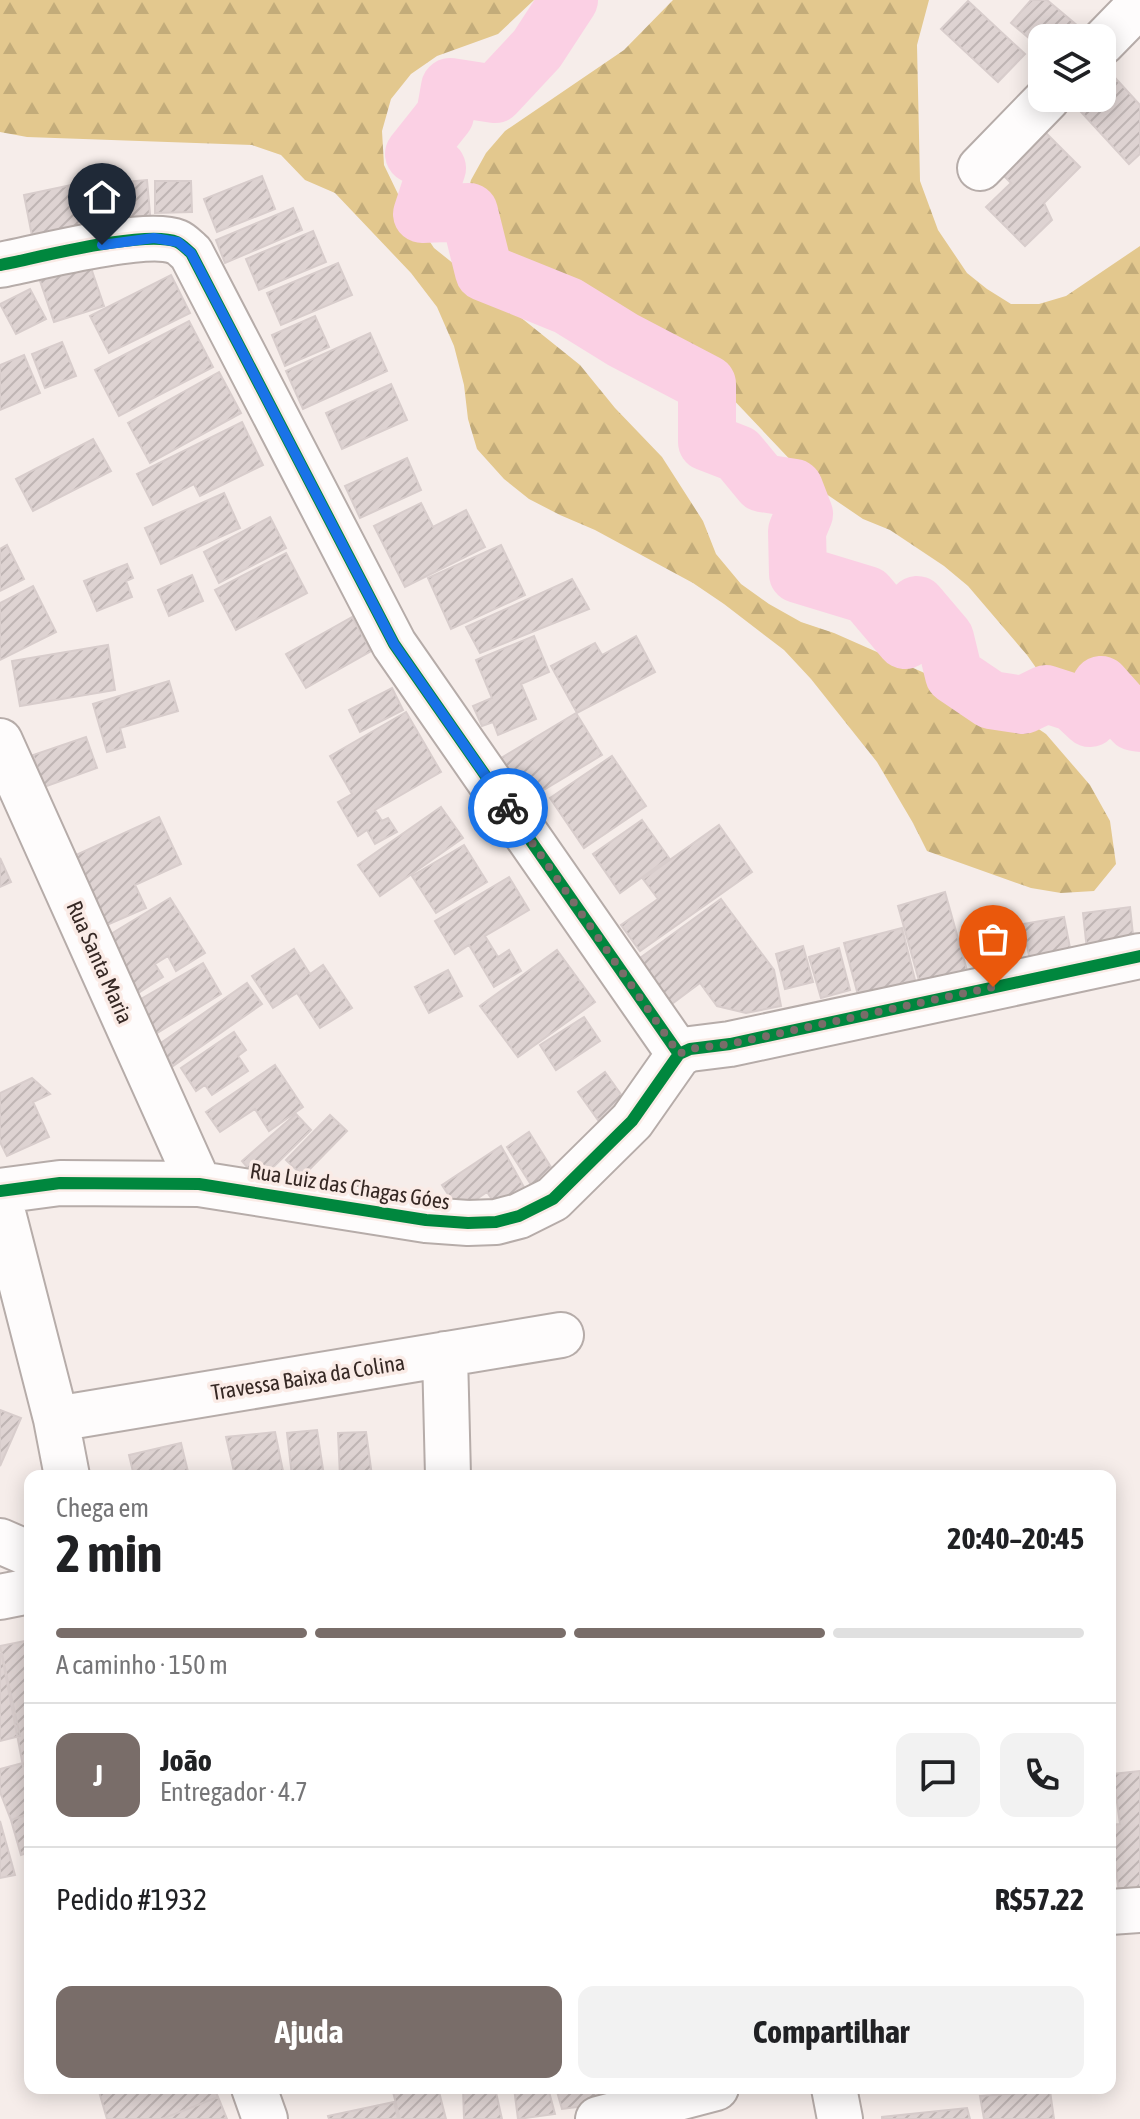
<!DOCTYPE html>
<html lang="pt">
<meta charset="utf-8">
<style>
:root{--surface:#fff;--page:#f2f2f2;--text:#202124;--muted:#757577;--line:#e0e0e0;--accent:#796d69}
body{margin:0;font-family:"Asap Condensed",sans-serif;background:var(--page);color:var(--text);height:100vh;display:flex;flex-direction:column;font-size:30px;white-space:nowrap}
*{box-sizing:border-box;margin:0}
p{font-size:26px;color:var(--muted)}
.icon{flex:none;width:44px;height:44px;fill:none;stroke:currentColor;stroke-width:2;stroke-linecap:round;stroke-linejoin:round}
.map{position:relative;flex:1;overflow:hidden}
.side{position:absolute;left:24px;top:1470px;width:1092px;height:624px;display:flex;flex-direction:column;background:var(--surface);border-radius:16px;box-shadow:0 4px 20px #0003}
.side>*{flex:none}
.tools{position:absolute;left:1028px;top:24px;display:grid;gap:16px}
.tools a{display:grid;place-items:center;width:88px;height:88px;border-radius:16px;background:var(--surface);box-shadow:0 4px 20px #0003;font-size:40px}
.pin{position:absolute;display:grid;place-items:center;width:68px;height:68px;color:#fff;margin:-82px -34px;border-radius:50% 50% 50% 0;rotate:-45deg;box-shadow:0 0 8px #0007}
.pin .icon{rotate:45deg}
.courier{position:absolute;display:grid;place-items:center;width:80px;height:80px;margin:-40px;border:6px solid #1a73e8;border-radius:50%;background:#fff;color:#222;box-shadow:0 2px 10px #0007}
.summary em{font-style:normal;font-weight:700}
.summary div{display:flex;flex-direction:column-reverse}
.summary{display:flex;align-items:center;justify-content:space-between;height:136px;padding:0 32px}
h1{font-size:52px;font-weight:700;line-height:60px}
.bar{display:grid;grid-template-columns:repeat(4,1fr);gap:12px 8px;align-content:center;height:96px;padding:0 32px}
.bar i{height:10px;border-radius:6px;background:var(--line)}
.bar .on{background:var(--accent)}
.bar p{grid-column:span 4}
.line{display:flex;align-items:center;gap:20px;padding:0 32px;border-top:2px solid var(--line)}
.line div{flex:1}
.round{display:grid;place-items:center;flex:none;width:84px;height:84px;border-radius:16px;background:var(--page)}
.action{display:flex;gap:16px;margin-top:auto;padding:16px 32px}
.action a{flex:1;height:92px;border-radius:16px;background:var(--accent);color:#fff;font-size:32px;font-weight:700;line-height:92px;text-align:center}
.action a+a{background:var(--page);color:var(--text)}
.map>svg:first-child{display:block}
.forest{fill:url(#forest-firs)}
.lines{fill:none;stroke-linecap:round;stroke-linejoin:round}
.river{stroke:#fbd0e4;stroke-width:58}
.building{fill:url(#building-hatch);stroke:#d8cdcc;stroke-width:2}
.minor-casing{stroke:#b6aca9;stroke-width:48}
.minor{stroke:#fefcfc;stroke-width:44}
.cycleway-casing{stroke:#faebe6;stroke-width:17}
.cycleway{stroke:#00873e;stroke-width:12}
.done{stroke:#796d69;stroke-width:8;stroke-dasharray:0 14.4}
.route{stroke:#1a73e8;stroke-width:10}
.labels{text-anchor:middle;stroke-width:7;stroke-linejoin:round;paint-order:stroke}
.street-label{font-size:22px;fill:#362824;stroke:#faebe6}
</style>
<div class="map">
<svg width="1140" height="2119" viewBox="0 0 1140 2119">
<defs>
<pattern id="forest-firs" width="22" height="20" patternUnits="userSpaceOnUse" patternTransform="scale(2)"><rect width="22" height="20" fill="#e3c88e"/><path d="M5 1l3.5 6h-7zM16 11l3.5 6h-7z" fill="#c3ac7a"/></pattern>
<pattern id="building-hatch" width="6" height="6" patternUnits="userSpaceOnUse" patternTransform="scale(2)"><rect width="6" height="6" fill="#ded3d2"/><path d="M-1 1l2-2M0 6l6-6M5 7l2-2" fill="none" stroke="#bfb5b4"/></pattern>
</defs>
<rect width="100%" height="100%" fill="#f6edea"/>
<!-- forest -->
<path class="forest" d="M0 0H534L498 34 437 56 411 74 391 99 382 131 384 165 398 194 434 248 580 365 615 408 662 457 703 521 716 554 741 584 769 604 801 622 834 633 1015 713 1046 734 1090 785 1110 821 1116 864 1094 891 1061 893 1031 888 927 851 913 823 877 762 811 679 784 650 724 604 693 583 595 530 560 515 529 499 504 479 477 449 468 419 464 385 454 346 437 307 411 273 335 193 305 180 281 155 252 145 27 137 0 132Z
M673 0H929L917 45 920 181 938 230 967 273 987 289 1011 304H1039L1066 296 1140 246V737L1114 739 1088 728 1044 679 1027 655 968 586 944 566 890 530 863 519 816 487 728 394 703 373 644 332 502 250 472 235 463 208 471 180 486 153 505 131 624 50Z"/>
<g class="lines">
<!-- river -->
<path class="river" d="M569 0 537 49 495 94 450 87 445 115 414 154 437 168 422 214 469 212 484 272 568 306 623 340 707 384V442L738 454 762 483 794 488 804 514 797 531 798 574 867 595 905 640 917 605 945 638 954 675 991 700 1023 705 1046 694 1074 703 1090 718 1101 685 1134 722 1140 723"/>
</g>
<!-- building -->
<path class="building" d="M1031 0H1047L1079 27 1070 38H1042V49L1011 23Z
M968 1 1025 54 998 82 941 29Z
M1107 69 1140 105V154L1129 164 1071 101 1074 98H1102V73Z
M1040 127 1080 167 1044 203 1052 220 1025 246 986 207 1011 183 997 169Z
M262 176 275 209 217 232 204 199Z
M147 180 151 225 119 228 114 183Z
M155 181H191L192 212 155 213Z
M81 183 91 235 34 246 24 195Z
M293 208 302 230 225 263 216 240Z
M313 231 326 262 259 290 246 259Z
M89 262 104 306 54 322 39 278Z
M338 263 352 295 281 325 267 293Z
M171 275 190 313 109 353 90 316Z
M30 289 46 319 16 334 0 304Z
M315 316 329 347 285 366 272 335Z
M189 321 213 367 119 416 95 370Z
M370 333 387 371 303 409 286 371Z
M62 342 76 376 45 388 32 354Z
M24 355 40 393 0 410V365Z
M219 372 241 413 150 463 128 423Z
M391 384 407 420 342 449 326 413Z
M242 422 263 465 200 496 194 484 153 505 137 474Z
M93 439 111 471 33 511 16 479Z
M407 458 421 490 360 518 345 486Z
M224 493 240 528 161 564 145 528Z
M421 503 433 527 466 510 485 547 405 587 374 526Z
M270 517 286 548 219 583 204 552Z
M7 545 24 579 0 591V549Z
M501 545 525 595 451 629 428 578Z
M286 553 307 593 236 630 215 590Z
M127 564 133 578 126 581 132 597 97 611 84 581Z
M192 575 203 601 169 616 158 590Z
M572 579 589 609 480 653 466 627Z
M33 586 56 632 0 660V603Z
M352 617 371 651 306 688 286 654Z
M534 636 549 672 521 684 536 719 498 735 493 722 482 726 473 706 492 698 476 660Z
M636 636 655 672 577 713 551 666 595 643 602 655Z
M108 645 115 690 20 706 12 661Z
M169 681 178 711 120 728 125 747 107 752 93 704Z
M392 688 403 710 360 732 349 710Z
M406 712 441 772 375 810 382 821 388 818 397 832 375 844 367 830 358 836 338 802 352 794 330 756Z
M576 713 602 755 527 800 501 758Z
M86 737 97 768 44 787 33 755Z
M612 756 646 806 584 848 550 798Z
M441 807 463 838 380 896 358 865Z
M159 817 181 864 135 885 146 908 107 925 76 855Z
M642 820 669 858 620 893 593 854Z
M719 825 752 872 640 951 621 925 658 899 643 879Z
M464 845 487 882 436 913 412 876Z
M0 858 11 882 0 887Z
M509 877 529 910 485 936 498 957 509 950 521 971 494 987 469 945 455 954 435 921Z
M945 892 968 974 920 984 898 906Z
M170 898 205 953 176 971 168 956 155 964 163 977 135 995 101 940Z
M721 899 774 970 781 1006 746 1013 717 1006 700 983 669 1006 636 961Z
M1130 907 1134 944 1087 950 1083 913Z
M999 914 1014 961 981 971 966 925Z
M1064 917 1071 953 1030 961 1023 924Z
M902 928 915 980 858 995 844 943Z
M803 946 813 982 785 989 776 954Z
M839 948 850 990 821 998 809 957Z
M294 949 310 974 323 965 352 1008 320 1028 297 993 273 1008 252 976Z
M557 950 595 1002 518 1057 480 1006Z
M203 963 221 994 154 1035 134 1003Z
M448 970 462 996 429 1013 415 987Z
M247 983 262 1004 173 1066 158 1045Z
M584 1017 600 1041 556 1070 540 1045Z
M234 1032 246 1050 238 1056 248 1071 212 1095 205 1085 196 1091 181 1068Z
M275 1065 303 1107 269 1131 255 1109 220 1132 206 1112Z
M605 1072 625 1100 598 1120 578 1092Z
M32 1078 50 1094 33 1102 49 1137 7 1156 0 1142V1093Z
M296 1114 311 1130 259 1181 242 1161Z
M330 1115 347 1131 303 1176 286 1160Z
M529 1132 554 1172 532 1186 507 1147Z
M501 1146 525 1189 498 1208 487 1192 459 1211 442 1185Z
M0 1410 21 1418 0 1466Z
M317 1430 324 1476H292L287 1433Z
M275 1432 284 1476H235L226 1437Z
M366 1432 372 1476H340L338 1433Z
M181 1443 189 1476H134L129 1455Z
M30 1640V1764L23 1766 0 1646Z
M0 1654H2L20 1736 0 1741Z
M30 1761V1814L11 1820 0 1792V1769Z
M1140 1771V1897L1120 1900 1110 1825 1120 1824 1113 1774Z
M30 1813V1852L21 1855 11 1820Z
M0 1821 15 1875 0 1878Z
M98 2088H214L218 2097 162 2119H107Z
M392 2088H438L446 2119H400Z
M463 2088H495L502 2119H464Z
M514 2088H548L555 2114 518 2119Z
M556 2088H597L602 2104 562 2109Z
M1050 2091 1054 2119H984L980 2096Z
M218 2097 227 2119H162Z
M394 2102 398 2119H329L328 2116Z
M967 2108 970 2119H882V2117Z"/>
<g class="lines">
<defs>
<path id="minor" d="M1102 43 1140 4
M980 168 1048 98
M0 265C37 258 146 229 177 242 182 244 187 250 191 253L394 644 679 1054
M0 741 199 1184
M0 1191 60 1183 199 1184 426 1220 468 1223 496 1222 519 1216 553 1199 632 1121 679 1054 690 1049 730 1044 1140 956
M0 1201 56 1419 67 1476
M445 1354 448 1476
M56 1419 561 1335
M0 1541 30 1554
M0 1597 30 1591
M1110 1912 1140 1910
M254 2088 265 2119
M834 2088 840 2119
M598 2119 716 2088"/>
</defs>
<!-- minor casing -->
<use href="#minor" class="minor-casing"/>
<!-- minor -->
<use href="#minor" class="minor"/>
<defs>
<path id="cycleway" d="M0 265C37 258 146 229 177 242 182 244 187 250 191 253L394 644 679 1054
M0 1191 60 1183 199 1184 426 1220 468 1223 496 1222 519 1216 553 1199 632 1121 679 1054 690 1049 730 1044 1140 956"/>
</defs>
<!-- cycleway casing -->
<use href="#cycleway" class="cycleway-casing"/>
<!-- cycleway -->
<use href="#cycleway" class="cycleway"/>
</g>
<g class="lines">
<!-- done -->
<path class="done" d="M508 808 679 1054 690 1049 730 1044 993 987"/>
<!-- route -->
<path class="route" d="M102 245 154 238 178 242 191 253 394 644 508 808"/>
</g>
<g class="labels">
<!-- street labels -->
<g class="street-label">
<text transform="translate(100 962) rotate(66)" y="8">Rua Santa Maria</text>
<text transform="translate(350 1186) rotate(9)" y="8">Rua Luiz das Chagas Góes</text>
<text transform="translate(308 1377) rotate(-9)" y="8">Travessa Baixa da Colina</text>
</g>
</g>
</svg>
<div class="tools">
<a><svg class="icon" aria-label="layers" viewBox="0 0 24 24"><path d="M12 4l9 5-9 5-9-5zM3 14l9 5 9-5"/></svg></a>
</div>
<div class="pin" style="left:993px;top:987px;background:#ea580c"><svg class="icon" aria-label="bag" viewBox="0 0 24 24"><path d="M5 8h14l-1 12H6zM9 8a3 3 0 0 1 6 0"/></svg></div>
<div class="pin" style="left:102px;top:245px;background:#1f2937"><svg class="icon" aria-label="home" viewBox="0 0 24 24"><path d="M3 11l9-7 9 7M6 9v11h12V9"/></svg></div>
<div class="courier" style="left:508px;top:808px"><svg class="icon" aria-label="bike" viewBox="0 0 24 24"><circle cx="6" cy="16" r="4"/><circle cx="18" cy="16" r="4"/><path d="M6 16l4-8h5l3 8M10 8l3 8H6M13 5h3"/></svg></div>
<section class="side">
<div class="summary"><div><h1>2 min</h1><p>Chega em</p></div><em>20:40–20:45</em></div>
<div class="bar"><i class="on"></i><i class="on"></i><i class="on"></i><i></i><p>A caminho · 150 m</p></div>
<div class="line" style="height:144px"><b class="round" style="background:var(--accent);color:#fff">J</b><div><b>João</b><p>Entregador · 4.7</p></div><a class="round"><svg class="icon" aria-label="chat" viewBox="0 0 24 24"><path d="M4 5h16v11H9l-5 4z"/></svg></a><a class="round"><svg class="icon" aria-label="phone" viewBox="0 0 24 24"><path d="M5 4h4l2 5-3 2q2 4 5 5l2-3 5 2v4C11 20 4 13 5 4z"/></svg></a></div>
<div class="line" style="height:104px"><div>Pedido #1932</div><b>R$57.22</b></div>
<div class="action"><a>Ajuda</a><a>Compartilhar</a></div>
</section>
</div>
